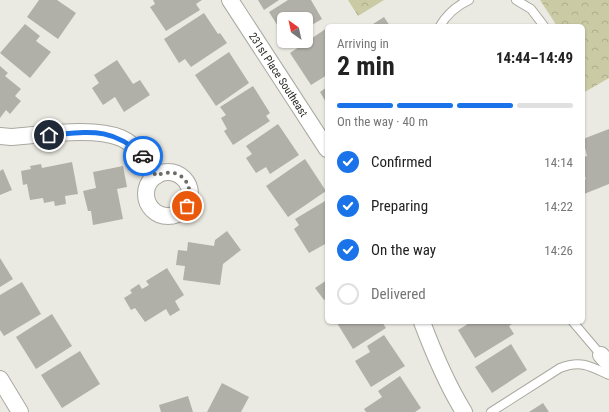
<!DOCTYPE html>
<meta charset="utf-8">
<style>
:root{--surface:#fff;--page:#f6f6f6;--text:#222;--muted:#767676;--line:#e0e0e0;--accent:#1a73e8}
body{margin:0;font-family:"Roboto Condensed",sans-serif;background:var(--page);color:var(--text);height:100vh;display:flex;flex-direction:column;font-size:15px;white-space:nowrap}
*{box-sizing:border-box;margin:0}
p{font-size:13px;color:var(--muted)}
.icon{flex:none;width:22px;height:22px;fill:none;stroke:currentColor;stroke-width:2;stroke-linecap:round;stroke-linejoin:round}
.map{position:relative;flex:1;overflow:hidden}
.side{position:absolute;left:325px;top:24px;width:260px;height:300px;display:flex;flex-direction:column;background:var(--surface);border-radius:6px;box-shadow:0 1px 3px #0004}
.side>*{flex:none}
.needle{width:26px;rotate:327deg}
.buttons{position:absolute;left:277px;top:12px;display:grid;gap:8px}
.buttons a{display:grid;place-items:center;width:36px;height:36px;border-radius:6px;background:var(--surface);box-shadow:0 1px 3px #0004;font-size:20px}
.pin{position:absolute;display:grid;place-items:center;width:34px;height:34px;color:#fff;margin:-17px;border:2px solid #fff;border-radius:50%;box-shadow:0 1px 4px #0007}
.courier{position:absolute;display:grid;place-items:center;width:40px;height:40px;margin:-20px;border:3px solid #1a73e8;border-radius:50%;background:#fff;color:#222;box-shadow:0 1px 5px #0007}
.summary em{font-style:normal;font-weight:700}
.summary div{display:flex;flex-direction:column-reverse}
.summary{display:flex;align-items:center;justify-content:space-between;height:68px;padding:0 12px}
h1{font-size:26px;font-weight:700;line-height:30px}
.bar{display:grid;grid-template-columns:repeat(4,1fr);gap:6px 4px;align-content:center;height:48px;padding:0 12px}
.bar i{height:5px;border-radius:3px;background:var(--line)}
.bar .active{background:var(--accent)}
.bar p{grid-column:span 4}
ol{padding:0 12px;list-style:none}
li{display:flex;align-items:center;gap:12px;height:44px}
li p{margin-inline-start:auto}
li .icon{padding:4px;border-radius:50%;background:var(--accent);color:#fff;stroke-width:4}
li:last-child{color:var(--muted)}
li i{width:22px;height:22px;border:2px solid var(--line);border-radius:50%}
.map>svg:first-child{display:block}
.forest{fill:url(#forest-crowns)}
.building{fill:#b0b0a8}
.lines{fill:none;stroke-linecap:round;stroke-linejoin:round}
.lane-casing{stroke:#a9a9a1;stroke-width:10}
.street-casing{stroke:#a9a9a1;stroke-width:18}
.lane{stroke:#fff;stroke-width:8}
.street{stroke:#fff;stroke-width:16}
.done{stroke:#6d6d68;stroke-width:4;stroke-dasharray:0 7.2}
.route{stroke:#1a73e8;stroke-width:5}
.labels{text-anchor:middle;stroke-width:3;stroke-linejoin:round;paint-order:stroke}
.street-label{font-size:11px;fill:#292926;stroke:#eaeae2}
</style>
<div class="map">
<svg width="609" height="412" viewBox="0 0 609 412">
<defs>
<pattern id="forest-crowns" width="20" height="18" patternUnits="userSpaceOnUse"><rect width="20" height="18" fill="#cacaa5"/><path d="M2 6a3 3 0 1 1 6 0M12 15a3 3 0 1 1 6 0" fill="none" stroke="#aeae8e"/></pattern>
</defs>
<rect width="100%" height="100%" fill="#eaeae2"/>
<!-- forest -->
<path class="forest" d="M348 0H384L358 16Z
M540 0H609V78L583 93V26H557Z"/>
<!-- building -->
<path class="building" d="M39 0H57L76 13 58 39 27 17Z
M153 0H202L196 4 200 10 166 31 150 7 155 4Z
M258 0H279L264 10Z
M288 0H311L322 19 310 26 313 31 306 35V19H284V36L269 12Z
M204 13 218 34 220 33 227 43 191 67 185 59 179 63 164 39Z
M384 17 390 26H370Z
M25 24 40 36 36 41 51 52 30 78 0 53Z
M327 28V75L311 85 290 53Z
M229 52 249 83 216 106 195 75Z
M117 60 133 84 140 80 150 95 124 112 115 97 103 105 92 88 99 83 94 75Z
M0 66 8 73 5 76 21 89 15 96 21 101 10 114 6 110 0 118Z
M253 86 270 113 266 116 270 121 233 145 224 131 227 129 221 118 226 115 220 107Z
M327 87V104L320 92Z
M278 124 299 155 270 174 266 167 256 173 246 158 252 154 246 146Z
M609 129V184L584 194 583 180 586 179 583 172V167H585L583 157 587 156 583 139Z
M305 159 326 191 288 217 266 186Z
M72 162 78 194 65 196 66 204 55 206 54 201 44 203 43 198 30 200 27 184 23 185 21 171 31 169 30 166 41 164 42 168Z
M123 166 127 187 117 189 123 219 93 225 91 211H88L83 191 96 188 93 172Z
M3 169 12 190 0 195V171Z
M325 201 327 204V243L309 253 294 229 299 225 295 219Z
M227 231 241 250 223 264 220 285 183 280 185 266 176 265 178 250 187 251 188 242 214 246 215 240Z
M0 258 13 279 0 287Z
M167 268 184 295 175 301 180 310 170 316 166 309 145 322 135 308 131 310 124 298 132 293 130 290 139 284 142 289 149 285 146 281Z
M327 280V298L324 300 315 288Z
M22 282 41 314 4 336 0 330V295Z
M52 314 72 346 36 369 16 337Z
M339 322H382L386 328 353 349 337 323Z
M471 322H515L509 326 514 334 475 358 458 330Z
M384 335 405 366 371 387 355 361 370 352 367 346Z
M511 344 527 370 492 393 475 367Z
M80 351 100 384 62 408 41 375Z
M400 376 421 408 415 412H366L364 409 382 397 378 391Z
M222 383 249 397 241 412H207Z
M188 396 193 412H161L159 405Z
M543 403 549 412H529Z"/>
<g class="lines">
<defs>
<path id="lane" d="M516 0 531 9 544 26
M440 26C447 14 456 6 469 0
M573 322 601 355
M491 412 560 368C581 360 590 366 609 375"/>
<g id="street">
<path id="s1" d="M230 0 327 149"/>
<path d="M0 136 11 137C42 135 93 126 121 138 137 145 147 162 156 176"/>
<circle cx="168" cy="194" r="22"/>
<path d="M422 322C434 354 446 383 464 412"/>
<path d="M601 355 609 364"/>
<path d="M0 379 20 412"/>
</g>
</defs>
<!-- lane casing -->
<use href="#lane" class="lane-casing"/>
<!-- street casing -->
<use href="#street" class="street-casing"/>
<!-- lane -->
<use href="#lane" class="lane"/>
<!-- street -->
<use href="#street" class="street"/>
</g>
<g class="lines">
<!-- done -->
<path class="done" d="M143 156 156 176C179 165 196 183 187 206"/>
<!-- route -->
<path class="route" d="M49 135C88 132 112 126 143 156"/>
</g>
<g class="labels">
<!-- street labels -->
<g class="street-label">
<text dy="4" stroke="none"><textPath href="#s1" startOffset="89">231st Place Southeast</textPath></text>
</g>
</g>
</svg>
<div class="buttons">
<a><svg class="needle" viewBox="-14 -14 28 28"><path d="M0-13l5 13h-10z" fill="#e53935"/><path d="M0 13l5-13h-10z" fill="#767676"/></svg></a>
</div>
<div class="pin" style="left:187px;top:206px;background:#ea580c"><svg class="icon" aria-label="bag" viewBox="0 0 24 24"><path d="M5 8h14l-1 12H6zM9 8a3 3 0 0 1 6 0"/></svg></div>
<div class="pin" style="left:49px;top:135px;background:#1f2937"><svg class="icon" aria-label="home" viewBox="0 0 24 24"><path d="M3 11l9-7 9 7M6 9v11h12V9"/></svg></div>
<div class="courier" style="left:143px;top:156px"><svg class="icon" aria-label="car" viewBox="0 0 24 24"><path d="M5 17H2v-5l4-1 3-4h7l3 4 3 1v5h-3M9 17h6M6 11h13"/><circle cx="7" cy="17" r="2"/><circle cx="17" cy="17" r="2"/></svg></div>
<section class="side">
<div class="summary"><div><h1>2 min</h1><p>Arriving in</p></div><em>14:44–14:49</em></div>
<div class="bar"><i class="active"></i><i class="active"></i><i class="active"></i><i></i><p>On the way · 40 m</p></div>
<ol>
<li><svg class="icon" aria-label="check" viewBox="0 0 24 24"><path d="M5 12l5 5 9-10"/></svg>Confirmed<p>14:14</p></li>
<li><svg class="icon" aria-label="check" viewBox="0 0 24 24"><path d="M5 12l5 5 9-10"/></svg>Preparing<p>14:22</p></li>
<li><svg class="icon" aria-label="check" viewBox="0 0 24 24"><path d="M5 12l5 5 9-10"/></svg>On the way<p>14:26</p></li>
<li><i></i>Delivered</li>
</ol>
</section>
</div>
